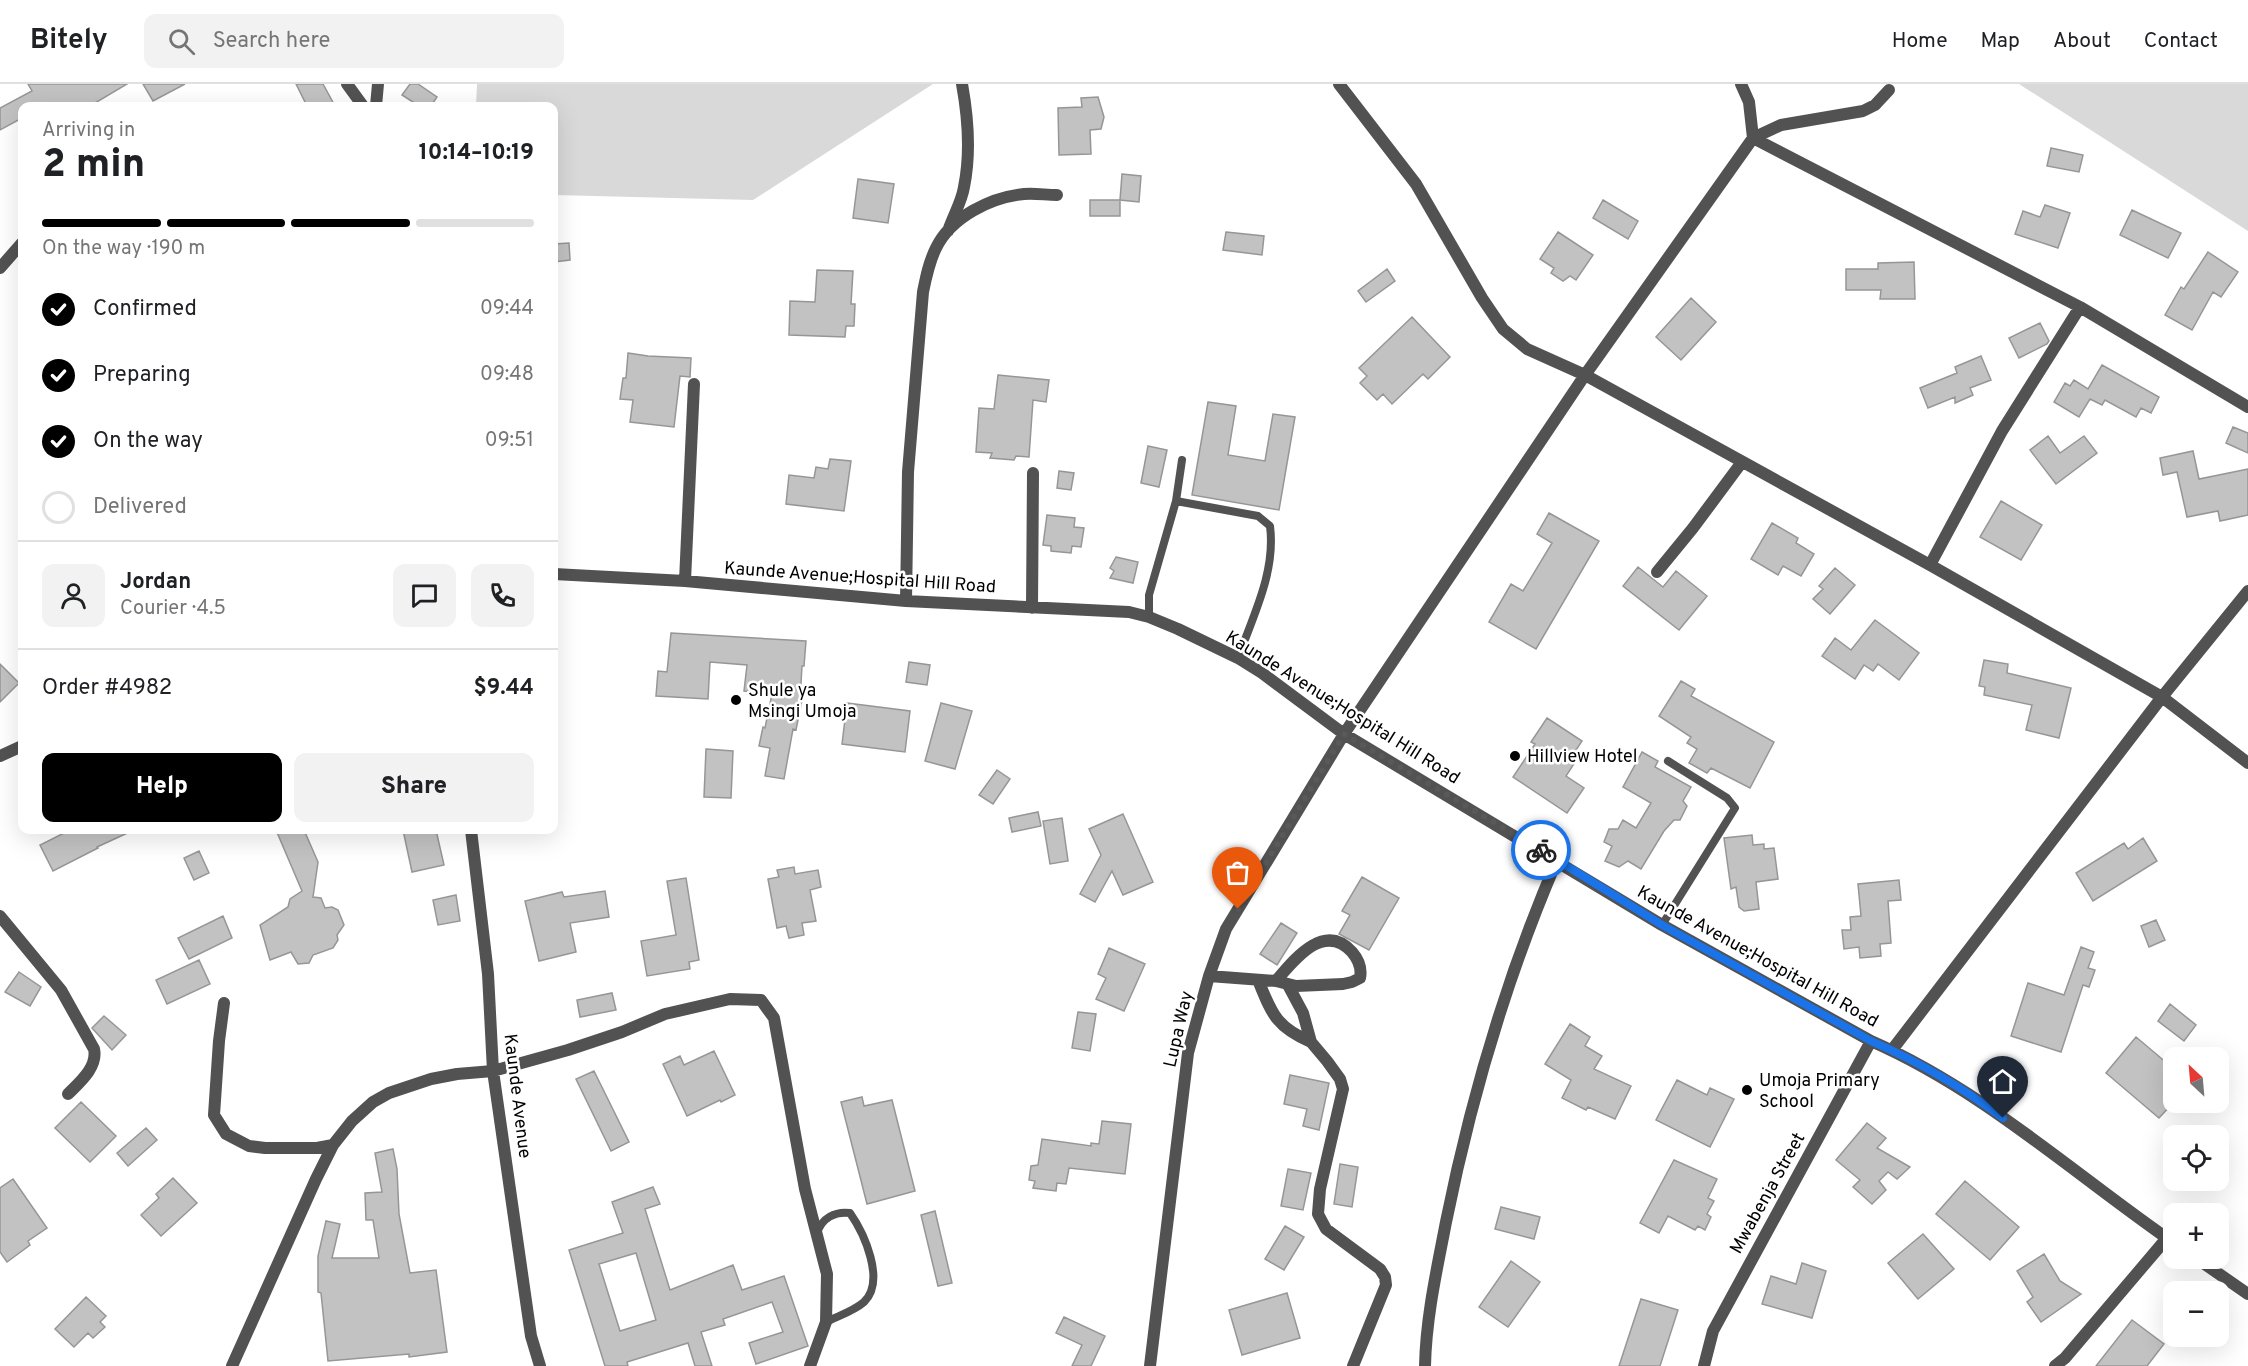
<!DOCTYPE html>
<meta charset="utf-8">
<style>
:root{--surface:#fff;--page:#f2f2f2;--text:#202124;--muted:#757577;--line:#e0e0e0;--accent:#000}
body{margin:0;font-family:Overpass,sans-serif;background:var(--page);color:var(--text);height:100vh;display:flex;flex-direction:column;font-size:22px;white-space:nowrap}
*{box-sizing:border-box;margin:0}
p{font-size:20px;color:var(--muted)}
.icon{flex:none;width:33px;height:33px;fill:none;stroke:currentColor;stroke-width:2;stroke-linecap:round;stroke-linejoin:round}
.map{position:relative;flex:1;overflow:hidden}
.panel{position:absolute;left:18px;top:18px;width:540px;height:732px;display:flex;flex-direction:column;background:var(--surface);border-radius:12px;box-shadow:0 6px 24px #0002}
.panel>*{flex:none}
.needle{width:39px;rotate:334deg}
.controls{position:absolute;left:2163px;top:963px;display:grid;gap:12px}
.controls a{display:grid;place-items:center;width:66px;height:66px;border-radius:12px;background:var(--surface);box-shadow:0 6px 24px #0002;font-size:30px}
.pin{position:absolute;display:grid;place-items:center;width:51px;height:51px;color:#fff;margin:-62px -26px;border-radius:50% 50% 50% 0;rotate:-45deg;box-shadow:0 0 6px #0007}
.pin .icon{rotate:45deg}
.courier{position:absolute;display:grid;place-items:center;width:60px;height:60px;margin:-30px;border:4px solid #1a73e8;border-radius:50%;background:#fff;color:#222;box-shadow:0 2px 8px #0007}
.head em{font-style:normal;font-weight:800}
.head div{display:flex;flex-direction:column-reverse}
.head{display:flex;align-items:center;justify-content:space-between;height:102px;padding:0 24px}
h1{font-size:39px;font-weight:800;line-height:45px}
.bar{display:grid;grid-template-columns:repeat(4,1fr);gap:9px 6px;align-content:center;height:72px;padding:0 24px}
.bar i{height:8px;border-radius:4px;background:var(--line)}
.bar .selected{background:var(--accent)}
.bar p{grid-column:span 4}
.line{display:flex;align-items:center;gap:15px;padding:0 24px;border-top:2px solid var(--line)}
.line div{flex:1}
.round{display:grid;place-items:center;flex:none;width:63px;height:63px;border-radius:12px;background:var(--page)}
ol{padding:0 24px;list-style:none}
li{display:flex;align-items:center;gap:18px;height:66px}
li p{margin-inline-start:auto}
li .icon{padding:6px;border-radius:50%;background:var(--accent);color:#fff;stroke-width:4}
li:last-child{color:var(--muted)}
li i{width:33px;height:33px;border:3px solid var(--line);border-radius:50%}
.button{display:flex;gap:12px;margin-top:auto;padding:12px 24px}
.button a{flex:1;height:69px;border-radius:12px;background:var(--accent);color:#fff;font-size:24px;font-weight:800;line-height:69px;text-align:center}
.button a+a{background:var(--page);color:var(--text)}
header{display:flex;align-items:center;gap:36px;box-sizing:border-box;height:84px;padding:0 30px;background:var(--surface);border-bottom:2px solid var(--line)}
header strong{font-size:28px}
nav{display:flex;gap:33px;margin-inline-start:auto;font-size:21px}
.search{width:420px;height:54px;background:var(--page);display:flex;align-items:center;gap:15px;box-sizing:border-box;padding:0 21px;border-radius:12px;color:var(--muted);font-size:22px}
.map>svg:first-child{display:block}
.green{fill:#d9d9d9}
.building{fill:#c2c2c2;stroke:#969696;stroke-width:1.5;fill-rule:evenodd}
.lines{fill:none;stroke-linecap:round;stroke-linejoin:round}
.lane{stroke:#525252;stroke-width:8}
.street{stroke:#525252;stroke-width:12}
.done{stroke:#595959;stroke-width:6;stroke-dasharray:0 10.8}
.route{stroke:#1a73e8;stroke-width:8}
.poi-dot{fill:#000;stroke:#fff;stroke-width:2}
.labels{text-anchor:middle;stroke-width:5;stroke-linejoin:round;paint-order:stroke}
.street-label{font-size:18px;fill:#000;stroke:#fff}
.poi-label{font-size:18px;fill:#000;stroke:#fff;text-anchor:start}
</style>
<header>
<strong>Bitely</strong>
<div class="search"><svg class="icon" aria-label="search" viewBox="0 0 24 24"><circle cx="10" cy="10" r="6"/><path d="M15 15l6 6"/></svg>Search here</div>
<nav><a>Home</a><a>Map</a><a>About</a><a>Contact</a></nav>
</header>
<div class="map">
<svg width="2248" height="1282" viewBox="0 0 2248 1282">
<rect width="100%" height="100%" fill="#fff"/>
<!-- green -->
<path class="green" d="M477 0H933L753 116 554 111V22H476Z
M2019 0H2248V147Z"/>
<!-- building -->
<path class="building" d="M28 0H127L90 22H22V34L0 46V24L32 7Z
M143 0H185L153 17Z
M296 0H323L335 22H307Z
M410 0H418L437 13 431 22H419L402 11Z
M1098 13 1104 33 1101 45 1090 46 1091 70 1059 71 1058 24 1082 23 1081 14Z
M2051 64 2083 71 2079 88 2047 82Z
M1122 90 1141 92 1139 118 1120 116Z
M858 95 894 100 888 139 853 134Z
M1090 116H1120V132H1090Z
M1603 116 1638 137 1628 155 1593 134Z
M2045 121 2070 129 2058 164 2015 150 2023 127 2040 133Z
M2132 126 2181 149 2168 174 2120 151Z
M1226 148 1264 152 1262 171 1223 166Z
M1558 148 1593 171 1576 196 1570 192 1563 197 1551 189 1554 184 1540 175Z
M569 159 570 176 554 178V160Z
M2208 168 2238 188 2221 213 2213 208 2192 246 2165 231 2181 203 2184 205Z
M1914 178 1915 215H1880L1881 206H1846V185H1878V179Z
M1387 185 1395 197 1366 218 1358 207Z
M817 186 853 187 851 220H855L854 242H846L845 253 789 251 790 217 815 218Z
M1691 214 1716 238 1681 276 1656 253Z
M1412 233 1450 273 1428 295 1423 290 1392 320 1383 310 1377 316 1360 299 1367 292 1359 284Z
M2040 239 2049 257 2047 260 2019 274 2009 254Z
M628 269 648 272 691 274 690 293 680 292 674 343 630 338 633 316 620 315 623 294H626Z
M1981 272 1991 296 1970 304 1973 311 1955 319V313L1928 324 1920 304 1957 289 1955 283Z
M2102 281 2159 313 2151 329 2141 324 2136 333 2105 316 2102 321 2090 315 2079 333 2054 318 2065 299 2070 302 2074 296 2088 305Z
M998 291 1049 296 1046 318 1033 316 1029 373 1016 372 1014 376 990 374 992 369 976 368 979 324 994 325Z
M1208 318 1236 322 1228 371 1265 377 1273 330 1295 333 1279 426 1192 411Z
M2233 343 2248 349V369L2226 359Z
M2048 352 2060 369 2084 352 2097 369 2056 400 2030 366Z
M1148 362 1167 366 1159 403 1141 399Z
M2193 367 2199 395 2248 385V431L2220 437 2218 427 2187 433 2177 388 2163 391 2160 374Z
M830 375 851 377 844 427 786 420 789 391 814 394 816 383 828 385Z
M1059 387 1074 389 1071 406 1057 404Z
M2001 417 2042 441 2021 476 1980 453Z
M1549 429 1599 457 1536 565 1489 538 1511 500 1523 507 1552 459 1537 450Z
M1047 431 1075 434 1074 443 1084 444 1081 463 1072 462 1071 469 1051 467V462L1043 461Z
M1772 439 1798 454 1796 459 1814 470 1801 492 1783 482 1778 491 1751 475Z
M1116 473 1138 478 1133 499 1110 494 1114 487 1110 484Z
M1638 483 1663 503 1676 487 1707 512 1679 546 1623 502Z
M1835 484 1855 501 1830 530 1813 515 1823 505 1819 502Z
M1875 536 1919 569 1899 596 1878 580 1873 587 1864 581 1855 595 1822 572 1835 554 1851 566Z
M671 549 806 557 804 582H802L800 616H802L796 646 793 645 784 695 765 692 770 664 759 662 763 643 765 644 772 610 744 607 747 581 710 578 708 615 656 612 658 587 667 588Z
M1984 576 2008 580 2007 589 2071 604 2059 654 2026 646 2032 621 1984 611 1985 603 1979 602Z
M909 578 930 581 927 601 906 598Z
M0 580 19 599 0 618Z
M1681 597 1695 605 1691 612 1774 658 1750 704 1711 684 1707 689 1689 679 1697 665 1687 659 1691 653 1659 632Z
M847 619 910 627 905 668 842 660Z
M941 619 972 627 955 685 925 677Z
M1547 634 1582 657 1576 666 1581 669 1566 692 1584 704 1567 729 1513 693 1535 660 1531 658Z
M706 665 733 667 731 714 704 713Z
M1642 668 1658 677 1655 683 1691 703 1683 717 1687 722 1680 736H1674L1664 747 1641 785 1628 777 1619 783 1605 777 1612 762 1604 758 1609 745H1618L1623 736 1636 744 1651 719 1623 703Z
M997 686 1010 695 993 720 979 711Z
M1038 728 1041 742 1012 748 1009 734Z
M1123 730 1153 798 1123 811 1112 787 1095 818 1080 810 1101 771 1089 745Z
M1062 734 1068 777 1050 780 1043 737Z
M70 746H134L97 763 98 764 53 787 40 761Z
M276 746H304L318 778 313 813 321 814 325 824 332 823 338 826 344 841 337 851 338 856 333 864 313 871 309 879 298 880 291 868 270 876 260 841 288 823 290 815 302 807Z
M403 746H436L444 781 412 788Z
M1752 751 1753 761 1764 760V765L1774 764 1778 795 1756 798 1759 825 1744 827 1739 823 1736 803 1731 805 1724 754Z
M2143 754 2157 777 2093 817 2076 789 2124 759 2128 765Z
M199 767 209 789 194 796 184 774Z
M794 783 795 790 818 786 821 803 810 806 816 837 802 839 804 851 789 854 786 842 777 844 768 795 779 793 777 786Z
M1362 793 1399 814 1369 866 1339 850 1350 831 1342 827Z
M686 794 699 876 689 878 690 885 647 892 641 857 676 851 667 797Z
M1899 796 1901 816 1888 817 1891 859 1880 860 1881 872 1860 874 1859 863 1844 865 1842 846H1851L1850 833 1861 832 1858 800Z
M605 807 609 833 570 839 576 868 539 877 525 817 562 808 564 813Z
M456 811 460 837 438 841 433 816Z
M223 832 232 854 189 875 178 854Z
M2156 836 2165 856 2149 863 2141 842Z
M1281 839 1297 849 1277 881 1260 870Z
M2081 863 2094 868 2088 884 2095 886 2089 903 2083 901 2061 968 2011 952 2028 899 2064 911Z
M1109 864 1145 880 1124 927 1096 915 1106 894 1098 890Z
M199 876 210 900 167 920 156 896Z
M19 888 41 903 30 922 5 908Z
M612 909 616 926 580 933 577 916Z
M2170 920 2196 941 2184 957 2158 937Z
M1078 928 1096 930 1090 967 1072 964Z
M104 932 126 951 112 966 92 944Z
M1570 940 1590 953 1585 962 1602 972 1594 985 1631 1002 1615 1035 1588 1023 1586 1026 1562 1014 1571 996 1545 980Z
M2136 953 2174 985V1018L2159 1034 2106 989Z
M714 967 735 1011 721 1018 720 1016 687 1032 663 980 680 972 684 981Z
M594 987 629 1058 611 1067 576 995Z
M1290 991 1329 999 1319 1046 1303 1042 1307 1025 1284 1020Z
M1677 996 1707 1011 1710 1004 1734 1015 1710 1063 1656 1036Z
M862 1013 864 1022 892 1016 915 1107 867 1120 841 1018Z
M81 1018 116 1052 90 1078 55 1044Z
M1102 1037 1131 1040 1125 1090 1069 1084 1066 1100 1057 1099 1056 1107 1033 1104 1035 1097 1029 1096 1031 1082 1038 1081 1042 1055 1091 1062V1059L1099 1060Z
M1867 1039 1886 1054 1877 1064 1910 1083 1897 1095 1888 1088 1879 1097 1886 1106 1872 1120 1853 1103 1860 1096 1836 1076Z
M146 1044 157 1056 128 1082 117 1069Z
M393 1065 397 1085 399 1130 410 1189 436 1186 447 1268 409 1273V1270L328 1277 321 1209 318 1208V1172L326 1137 340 1140 332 1174H379L373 1136H366L365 1109 382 1108 375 1069Z
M1674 1076 1717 1095 1708 1114 1714 1117 1707 1130 1711 1133 1705 1146 1698 1142 1695 1146 1668 1132 1659 1149 1640 1139Z
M1340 1080 1358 1083 1352 1123 1334 1120Z
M1288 1085 1311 1089 1303 1126 1281 1122Z
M173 1094 197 1119 161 1152 141 1131 159 1114 156 1110Z
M13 1095 47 1144 28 1157 30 1161 7 1178 0 1168V1104Z
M1965 1097 2019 1143 1990 1176 1936 1130Z
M653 1103 660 1120 645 1125 670 1206 733 1181 742 1206 784 1192 808 1262 756 1280 749 1259 783 1248 772 1218 723 1235 725 1241 701 1248 712 1282H695L688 1259 627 1278 628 1282H605L569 1166 623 1149 612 1118ZM636 1169 656 1236 620 1247 599 1180Z
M1501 1123 1540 1133 1534 1155 1495 1145Z
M935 1127 952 1199 938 1202 921 1131Z
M1285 1142 1304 1153 1284 1186 1265 1175Z
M1923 1150 1954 1185 1918 1215 1888 1179Z
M2044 1170 2060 1197 2081 1210 2041 1238 2027 1218 2033 1213 2017 1187Z
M1511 1177 1540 1198 1508 1243 1479 1223Z
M1802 1179 1826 1187 1812 1234 1762 1220 1771 1192 1796 1200Z
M1287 1209 1300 1254 1242 1271 1229 1226Z
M86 1213 106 1232 100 1238 105 1243 93 1254 88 1249 74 1263 55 1245Z
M1641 1215 1678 1226 1660 1282H1619Z
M1064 1233 1105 1252 1091 1282H1072L1082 1261 1056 1249Z
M2132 1236 2164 1260 2147 1282H2096Z"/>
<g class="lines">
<!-- lane -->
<path class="lane" d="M1176 417 1258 432 1270 442C1276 488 1253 532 1238 574
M1149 533V511L1176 417 1182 376
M1662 841 1735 724 1727 714 1668 677
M817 1149C822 1134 835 1127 850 1129 864 1149 886 1197 864 1218 854 1227 838 1232 826 1238"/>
<!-- street -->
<path class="street" d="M347 0 363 22
M1339 0 1416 100 1482 214 1503 245 1527 265 1585 291 1930 481 2162 613 2248 679
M1741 0 1749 18 1753 54 2080 223 2248 323
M376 22 378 0
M948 147C953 132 962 117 964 103 971 69 968 33 962 0
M0 184 22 159
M1930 481 2002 347 2080 223
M1657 488 1693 444 1742 378
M554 490 685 497 906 517 1129 528 1149 533 1178 545 1238 574 1262 589 1344 650 1662 841 1871 957C1983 1006 2074 1090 2174 1159
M685 497 694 300
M906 517 908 388 923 208C926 193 929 178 936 164 951 133 991 113 1024 110 1035 109 1046 111 1057 111
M1032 524 1033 389
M0 672 22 662
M471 746 488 890 493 987 531 1252 540 1282
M0 832 61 906 94 965C98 983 80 998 68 1010
M1209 892 1276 897 1296 902 1343 900 1352 898 1360 894C1362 884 1358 875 1352 868 1324 837 1294 876 1276 897
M1258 896C1272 930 1276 943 1311 958
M1288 901 1303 929 1311 958 1327 977 1340 995 1343 1005 1320 1105 1318 1130 1326 1145 1380 1185 1385 1193 1386 1201 1353 1282
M224 919 219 957 214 1031 226 1050 249 1062 265 1064H317L333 1061
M1892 966 2162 613 2248 507
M2196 1174 2248 1210
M232 1282 316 1095 333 1061 352 1037 373 1018 389 1009 431 995 457 990 493 987 568 966 622 948 665 930 730 915 761 916 774 934 805 1105 827 1190 826 1238 810 1282
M1150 1282 1188 969 1209 892 1226 845 1344 650 1585 291 1753 54 1781 41 1863 27 1875 21 1889 6
M1425 1282C1426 1233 1437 1185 1446 1138 1471 1014 1507 892 1557 776
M1704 1282 1713 1247 1871 957
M2055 1282 2065 1274 2167 1154"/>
</g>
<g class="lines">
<!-- done -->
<path class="done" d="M1238 825 1344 650 1541 766"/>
<!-- route -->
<path class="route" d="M1541 766 1662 841 1871 957C1917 977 1963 1004 2003 1034"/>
</g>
<!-- markers -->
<g class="poi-dot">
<circle cx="736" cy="616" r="6"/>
<circle cx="1515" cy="672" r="6"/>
<circle cx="1747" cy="1006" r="6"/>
</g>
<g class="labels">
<!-- street labels -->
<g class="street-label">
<text transform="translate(860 493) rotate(4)" y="6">Kaunde Avenue;Hospital Hill Road</text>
<text transform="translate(1343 623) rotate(32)" y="6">Kaunde Avenue;Hospital Hill Road</text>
<text transform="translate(1758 872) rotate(29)" y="6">Kaunde Avenue;Hospital Hill Road</text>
<text transform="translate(1178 945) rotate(-77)" y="6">Lupa Way</text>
<text transform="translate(518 1012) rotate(83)" y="6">Kaunde Avenue</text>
<text transform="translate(1767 1109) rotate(-61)" y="6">Mwabenja Street</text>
</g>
<!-- poi labels -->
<g class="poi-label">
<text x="748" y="612">Shule ya<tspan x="748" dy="21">Msingi Umoja</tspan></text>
<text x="1527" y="678">Hillview Hotel</text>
<text x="1759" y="1002">Umoja Primary<tspan x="1759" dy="21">School</tspan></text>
</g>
</g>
</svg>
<div class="controls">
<a><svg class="needle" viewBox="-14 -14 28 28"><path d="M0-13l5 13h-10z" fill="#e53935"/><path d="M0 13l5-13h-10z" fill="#757577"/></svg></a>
<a><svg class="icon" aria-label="locate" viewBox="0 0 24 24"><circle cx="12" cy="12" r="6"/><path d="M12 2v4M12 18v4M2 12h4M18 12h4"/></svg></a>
<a>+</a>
<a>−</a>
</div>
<div class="pin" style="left:1238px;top:825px;background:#ea580c"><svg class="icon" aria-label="bag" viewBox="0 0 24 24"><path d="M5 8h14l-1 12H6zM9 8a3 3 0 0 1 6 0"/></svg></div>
<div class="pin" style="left:2003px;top:1034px;background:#1f2937"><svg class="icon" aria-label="home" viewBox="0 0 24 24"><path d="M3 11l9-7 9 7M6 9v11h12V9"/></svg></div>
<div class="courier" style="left:1541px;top:766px"><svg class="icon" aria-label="bike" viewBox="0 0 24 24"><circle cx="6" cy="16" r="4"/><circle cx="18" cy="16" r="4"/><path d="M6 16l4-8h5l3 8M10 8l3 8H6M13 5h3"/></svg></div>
<section class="panel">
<div class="head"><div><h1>2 min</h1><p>Arriving in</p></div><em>10:14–10:19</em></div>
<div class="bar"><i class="selected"></i><i class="selected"></i><i class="selected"></i><i></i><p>On the way · 190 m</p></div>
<ol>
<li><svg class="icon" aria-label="check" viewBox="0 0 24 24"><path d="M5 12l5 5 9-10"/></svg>Confirmed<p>09:44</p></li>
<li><svg class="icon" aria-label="check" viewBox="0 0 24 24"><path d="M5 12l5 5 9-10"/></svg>Preparing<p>09:48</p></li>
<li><svg class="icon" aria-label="check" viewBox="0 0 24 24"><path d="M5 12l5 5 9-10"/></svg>On the way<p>09:51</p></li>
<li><i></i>Delivered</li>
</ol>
<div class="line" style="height:108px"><a class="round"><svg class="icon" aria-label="person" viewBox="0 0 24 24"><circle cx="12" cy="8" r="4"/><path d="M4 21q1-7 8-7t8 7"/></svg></a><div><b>Jordan</b><p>Courier · 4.5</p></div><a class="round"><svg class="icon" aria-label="chat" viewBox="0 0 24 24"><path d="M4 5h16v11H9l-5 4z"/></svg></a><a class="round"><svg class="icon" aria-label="phone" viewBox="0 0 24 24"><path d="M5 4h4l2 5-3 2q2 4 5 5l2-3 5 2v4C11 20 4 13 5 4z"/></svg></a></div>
<div class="line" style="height:78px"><div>Order #4982</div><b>$9.44</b></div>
<div class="button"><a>Help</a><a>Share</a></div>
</section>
</div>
